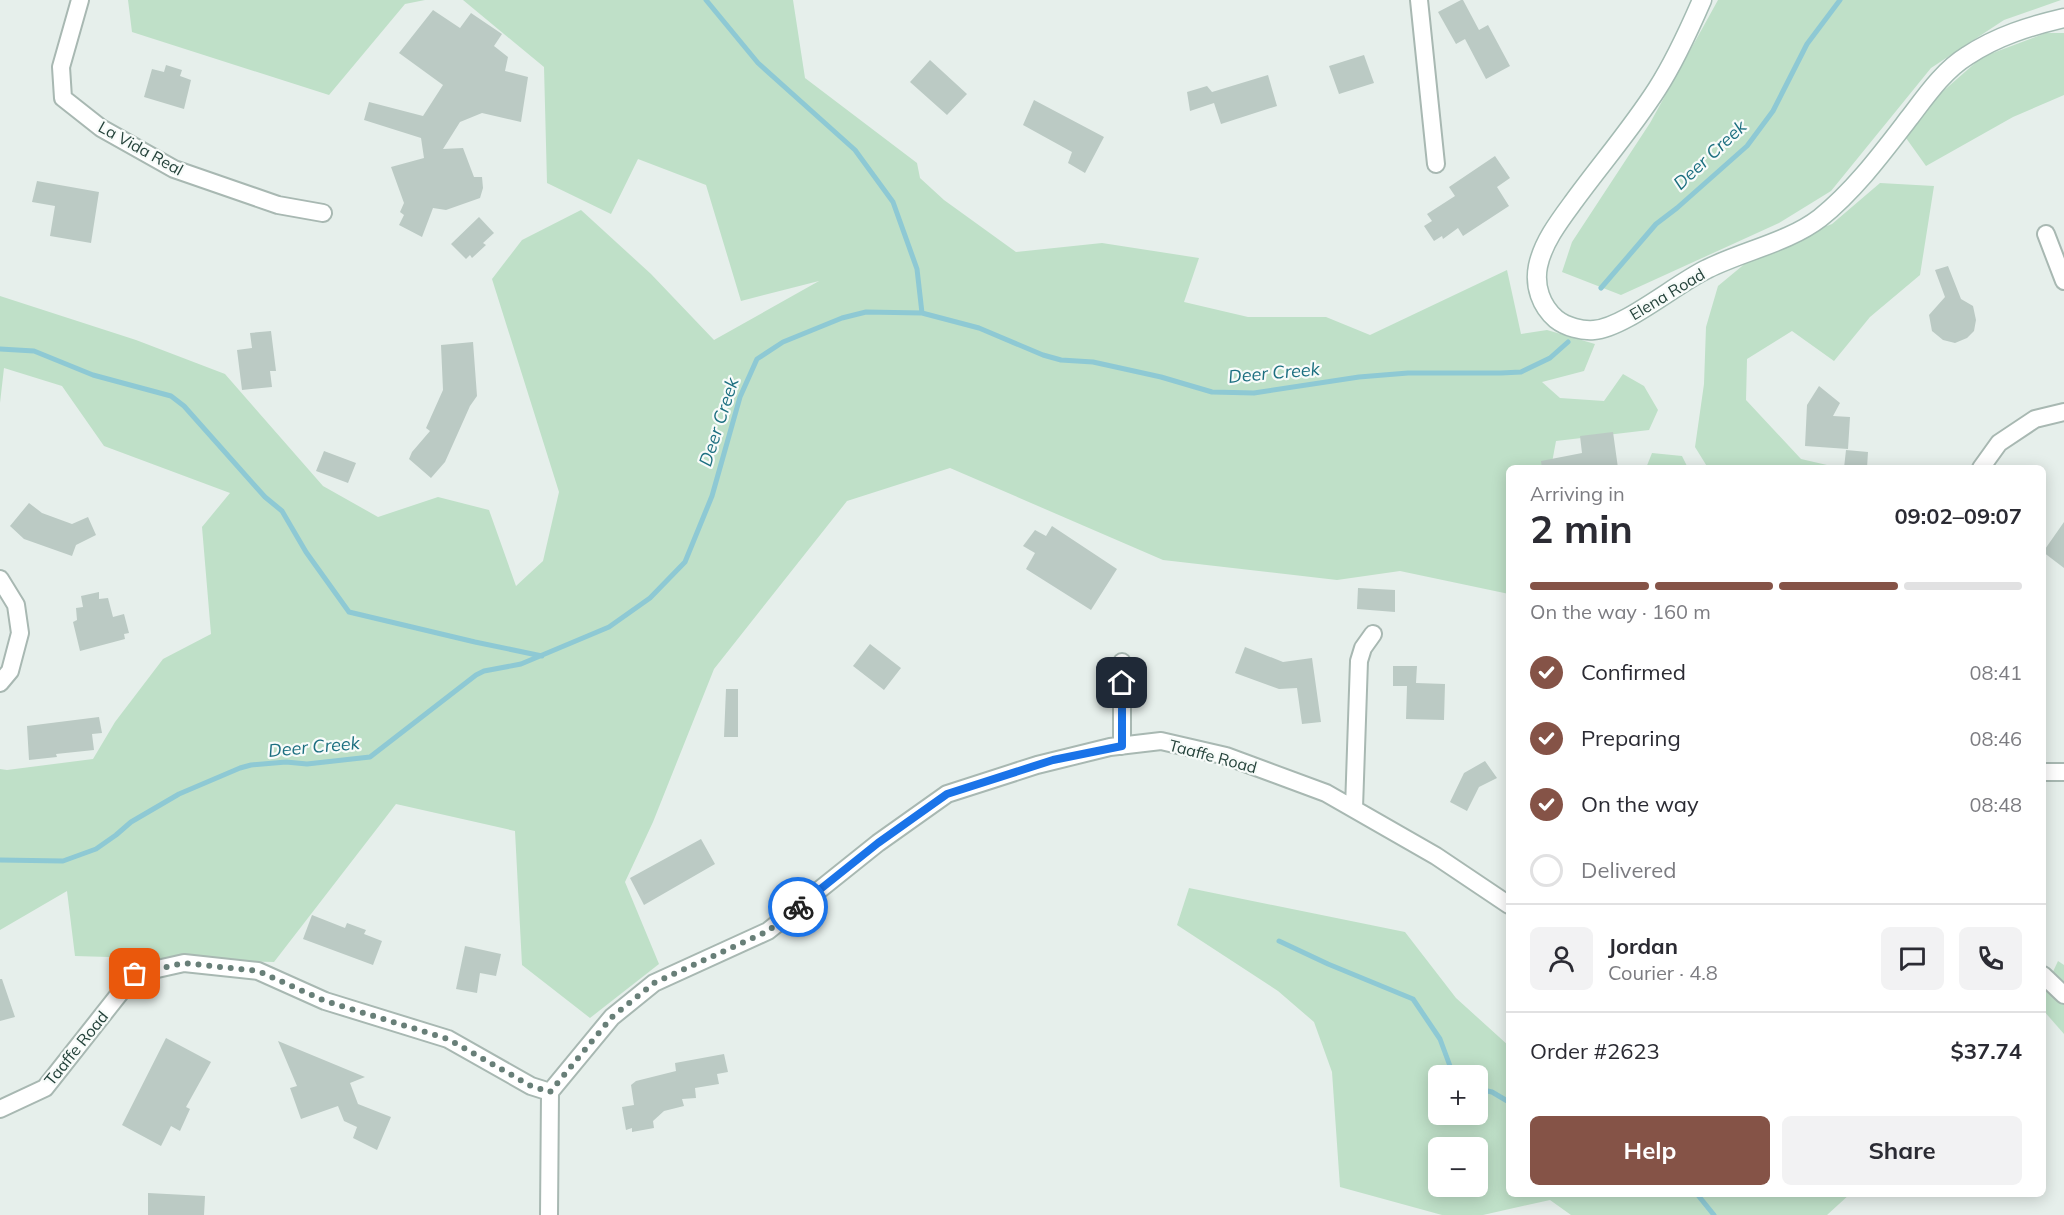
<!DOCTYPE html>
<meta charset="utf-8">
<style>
:root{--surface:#fff;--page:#f2f2f3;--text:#2b2b33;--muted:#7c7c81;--line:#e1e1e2;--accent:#855347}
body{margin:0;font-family:Mulish,sans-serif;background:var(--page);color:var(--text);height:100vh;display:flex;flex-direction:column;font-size:22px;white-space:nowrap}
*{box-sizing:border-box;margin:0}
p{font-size:20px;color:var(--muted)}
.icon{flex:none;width:33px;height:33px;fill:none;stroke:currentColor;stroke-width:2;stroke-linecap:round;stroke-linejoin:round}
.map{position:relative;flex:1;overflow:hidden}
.drawer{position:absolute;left:1506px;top:465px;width:540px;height:732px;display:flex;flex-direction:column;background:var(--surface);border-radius:9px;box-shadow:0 3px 15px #0003}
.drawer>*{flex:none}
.fabs{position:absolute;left:1428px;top:1065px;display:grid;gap:12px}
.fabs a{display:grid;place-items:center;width:60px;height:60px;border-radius:9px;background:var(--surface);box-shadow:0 3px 15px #0003;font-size:30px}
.pin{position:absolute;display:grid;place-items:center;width:51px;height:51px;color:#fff;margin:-26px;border-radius:12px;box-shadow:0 3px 9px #0006}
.courier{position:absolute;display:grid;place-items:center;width:60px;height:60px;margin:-30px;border:4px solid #1a73e8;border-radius:50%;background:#fff;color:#222;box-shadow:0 2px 8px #0007}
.overview em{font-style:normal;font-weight:700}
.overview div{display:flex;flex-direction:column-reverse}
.overview{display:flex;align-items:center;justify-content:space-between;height:102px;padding:0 24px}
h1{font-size:39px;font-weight:700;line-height:45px}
.bar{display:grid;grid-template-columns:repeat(4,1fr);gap:9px 6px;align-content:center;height:72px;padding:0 24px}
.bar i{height:8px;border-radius:4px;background:var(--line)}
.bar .on{background:var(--accent)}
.bar p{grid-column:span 4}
.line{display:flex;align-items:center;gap:15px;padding:0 24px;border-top:2px solid var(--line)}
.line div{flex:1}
.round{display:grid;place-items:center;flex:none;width:63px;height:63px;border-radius:9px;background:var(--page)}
ol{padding:0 24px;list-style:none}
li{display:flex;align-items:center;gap:18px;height:66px}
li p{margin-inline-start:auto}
li .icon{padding:6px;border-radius:50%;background:var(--accent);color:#fff;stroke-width:4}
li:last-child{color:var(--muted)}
li i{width:33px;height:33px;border:3px solid var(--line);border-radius:50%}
.cta{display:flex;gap:12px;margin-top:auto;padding:12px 24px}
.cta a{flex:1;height:69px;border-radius:9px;background:var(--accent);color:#fff;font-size:24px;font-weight:700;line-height:69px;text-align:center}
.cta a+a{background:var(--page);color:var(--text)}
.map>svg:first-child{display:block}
.green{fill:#bfe0c8;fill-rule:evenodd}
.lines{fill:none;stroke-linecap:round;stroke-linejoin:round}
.stream{stroke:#8ec9d4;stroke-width:5}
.building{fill:#bbcac4}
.street-casing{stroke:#a8b8b2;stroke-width:20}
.secondary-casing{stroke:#a4bbb3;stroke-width:21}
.street{stroke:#fff;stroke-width:16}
.secondary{stroke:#fff;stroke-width:18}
.done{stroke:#687f78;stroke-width:6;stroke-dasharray:0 10.8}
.route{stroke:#1a73e8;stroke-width:8}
.labels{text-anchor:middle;stroke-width:4.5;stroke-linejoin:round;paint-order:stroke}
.street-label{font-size:16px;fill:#24423a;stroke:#f7fbf9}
.water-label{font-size:18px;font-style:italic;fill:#1c6f80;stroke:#f7fbf9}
</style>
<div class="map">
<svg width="2064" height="1215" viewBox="0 0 2064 1215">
<rect width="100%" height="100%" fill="#e6efeb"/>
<!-- green -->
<path class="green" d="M128 0H425L405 4 329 95 132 32Z
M463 0H793L805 78 917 163 920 178 944 200 1016 252 1102 243 1199 258 1184 302 1248 317H1326L1370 335 1507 270 1521 334 1547 330 1595 344 1584 371 1542 382 1560 398 1604 401 1623 374 1644 386 1658 410 1649 430 1556 441 1551 468H1509V594L1400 571 1337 580 1163 560 950 468 847 501 714 669 653 822 625 882 659 964 590 1018 522 965 515 831 396 804 274 962 75 956 67 891 0 930V769L7 770 93 759 115 722 163 659 211 634 202 527 230 493 104 446 62 386 4 368 0 403V296L136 340 225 374 323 486 378 517 438 497 489 510 516 586 543 561 559 492 492 279 522 240 581 210 651 274 714 340 819 281 741 301 706 185 638 159 611 214 547 183 544 67Z
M1718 0H2061L2004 20 1931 68 1831 191 1779 223 1621 295 1562 272 1572 242 1650 123Z
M2046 33H2064V95L2013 117 1926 166 1906 138 1933 100 1982 57Z
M1880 183 1934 186 1920 275 1870 317 1834 361 1792 331 1747 359 1746 400 1801 459 1840 468H1708L1695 447 1704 384 1706 327 1718 286 1759 252 1832 224Z
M1652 453 1682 456 1688 468H1646Z
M1189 888 1405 932 1456 998 1509 1046V1194H1850L1827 1215H1571L1550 1200 1483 1215H1442L1340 1187 1332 1072 1314 1022 1278 991 1177 925ZM1438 1076H1478V1114H1438ZM1438 1148H1478V1186H1438Z
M2058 961 2064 965V1034L2043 1010V993Z"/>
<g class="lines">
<!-- stream -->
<path class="stream" d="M706 0 758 63 855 150 893 202 917 269 922 313
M1601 288 1656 224 1677 208 1747 146 1773 111 1807 44 1840 0
M0 349 34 351 93 375 171 396 184 406 265 497 282 511 306 552 349 612 475 642 542 656
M0 860 63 861 96 849 116 835 131 822 179 794 240 768 251 765 286 762 307 764 370 757 476 675 484 671 521 664 609 627 650 598 685 562 712 496 740 397 757 359 783 342 842 318 866 312 922 313 979 328 1043 355 1061 360 1093 362 1161 377 1212 392 1254 393 1359 377 1408 373H1501L1521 372 1550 358 1568 342
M1279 941 1328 964 1413 999 1440 1039 1450 1066 1460 1076
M1478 1089 1492 1092 1509 1102
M1697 1194 1714 1215"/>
</g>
<!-- building -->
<path class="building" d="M1461 0H1463L1479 30 1488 25 1510 66 1486 79 1465 39 1456 44 1438 12Z
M433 10 460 28 471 13 502 34 494 46 508 57 505 71 528 77 521 122 482 113 460 122 443 149 463 148 474 177H482L483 188 480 198 446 210 433 208 422 237 399 225 404 215 400 212 404 203 391 167 424 158 421 138 364 120 369 102 423 116 443 85 399 53Z
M1364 55 1374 83 1339 94 1329 66Z
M930 60 967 94 947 115 910 82Z
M166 65 182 70 180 76 191 80 184 109 144 97 152 69 164 72Z
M1268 75 1277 106 1221 124 1214 103 1190 111 1187 92 1207 86 1212 92Z
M1034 100 1104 137 1085 173 1068 163 1072 152 1023 125Z
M1495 156 1510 178 1497 187 1509 206 1463 236 1458 228 1443 239 1442 236 1434 241 1424 226 1432 221 1427 214 1455 196 1449 187Z
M37 181 99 192 91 243 50 236 55 206 32 202Z
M479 217 494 233 483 243 486 245 472 258 470 255 466 259 451 244Z
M1948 266 1961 299 1973 306 1976 320 1974 331 1967 338 1955 343 1943 340 1932 331 1929 315 1945 297 1935 270Z
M271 331 276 371H270L272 387 242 390 237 350 252 348 250 333Z
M473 342 477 396 470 406 445 462 431 478 409 459 412 452 430 431 426 428 443 390 441 345Z
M1819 386 1840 403 1833 416 1850 417 1848 449 1805 446 1807 405Z
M1613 432 1618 468H1542L1541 461 1582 453 1580 436Z
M1846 450 1868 452 1867 468H1844Z
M324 451 356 463 348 483 316 471Z
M29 503 42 513 72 524 88 517 96 535 76 545 72 556 24 539 10 526Z
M2064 522V568L2043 552Z
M1052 526 1117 569 1091 610 1026 569 1035 553 1023 546 1035 530 1046 536Z
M1358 588 1395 590V612L1357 609Z
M99 592V599L108 598 113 617 124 614 129 633 124 634 125 639 80 651 73 622 77 620 76 608 83 607 81 596Z
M870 644 901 668 884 690 853 666Z
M1245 647 1283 662 1312 658 1321 722 1302 724 1297 688 1279 689 1235 673Z
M1393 666H1417L1416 683 1445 684 1444 720 1406 719 1407 686H1393Z
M726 689H738V737H724Z
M99 717 102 733 92 734 94 750 56 754 57 757 29 760 27 726Z
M1485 761 1497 778 1479 787 1467 811 1450 802 1464 773Z
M701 839 715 864 644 905 630 878Z
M312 915 345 928 347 923 366 930 364 934 382 941 373 965 303 939Z
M465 946 501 954 496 976 480 973 477 993 456 989Z
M0 979H2L15 1017 0 1021Z
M166 1038 211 1062 186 1107 190 1109 180 1131 171 1126 161 1146 122 1125Z
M278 1041 365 1077 350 1083 358 1104 391 1117 377 1150 353 1138 357 1127 344 1121 338 1106 301 1119 290 1088 297 1086Z
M724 1054 728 1072 717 1074 719 1084 695 1088 696 1098 682 1099 684 1106 664 1111 653 1121 654 1128 632 1132V1128L626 1130 622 1107 634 1105 631 1085 636 1081 676 1071 675 1063Z
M148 1193 205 1196 204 1215H148Z"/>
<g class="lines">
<defs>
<path id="street" d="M80 0 61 67 63 98 101 128 174 169 278 205 323 213
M1419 0 1436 164
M2046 234 2064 281
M1981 468 1999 443 2035 419 2064 412
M0 579 16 605 20 633 10 671 0 683
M1122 746V662
M2043 772H2064
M1354 808 1359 661 1363 648 1373 634
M2043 975 2064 995
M0 1109 45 1088 135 974 184 963 258 971 325 1001 448 1039 531 1086 550 1092 612 1017 654 983 768 931 878 843 947 794 1037 765 1110 747 1161 741 1226 756 1326 793 1436 856 1509 905
M549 1215 550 1092"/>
<path id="secondary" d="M1702 0C1689 30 1675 61 1657 89 1632 128 1601 164 1574 201 1560 220 1543 242 1538 266 1534 286 1541 306 1556 319 1566 327 1582 331 1594 330 1624 328 1677 283 1707 269 1743 251 1789 242 1820 218 1855 190 1883 152 1910 117 1926 96 1944 70 1967 56 1997 36 2030 26 2064 18"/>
</defs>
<!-- street casing -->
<use href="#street" class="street-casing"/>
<!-- secondary casing -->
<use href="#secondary" class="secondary-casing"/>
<!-- street -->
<use href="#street" class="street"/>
<!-- secondary -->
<use href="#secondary" class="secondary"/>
</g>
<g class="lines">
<!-- done -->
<path class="done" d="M135 974 184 963 258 971 325 1001 448 1039 531 1086 550 1092 612 1017 654 983 768 931 798 907"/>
<!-- route -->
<path class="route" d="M798 907 878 843 947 794 1053 760 1122 746V683"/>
</g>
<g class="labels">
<!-- street labels -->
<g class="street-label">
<text transform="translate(141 148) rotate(29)" y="6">La Vida Real</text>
<text transform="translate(1667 294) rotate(-31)" y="6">Elena Road</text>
<text transform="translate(1213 756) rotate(15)" y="6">Taaffe Road</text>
<text transform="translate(76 1048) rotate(-51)" y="6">Taaffe Road</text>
</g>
<!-- water labels -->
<g class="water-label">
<text transform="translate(1710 155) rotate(-43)" y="6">Deer Creek</text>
<text transform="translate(1274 373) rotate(-5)" y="6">Deer Creek</text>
<text transform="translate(719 422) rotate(-72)" y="6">Deer Creek</text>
<text transform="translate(314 747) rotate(-5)" y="6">Deer Creek</text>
</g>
</g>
</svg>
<div class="fabs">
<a>+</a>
<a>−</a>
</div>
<div class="pin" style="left:135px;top:974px;background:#ea580c"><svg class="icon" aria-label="bag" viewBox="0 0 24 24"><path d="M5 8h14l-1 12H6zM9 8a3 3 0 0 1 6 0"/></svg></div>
<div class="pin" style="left:1122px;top:683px;background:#1f2937"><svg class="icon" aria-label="home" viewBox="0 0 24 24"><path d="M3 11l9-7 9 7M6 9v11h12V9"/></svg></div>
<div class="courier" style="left:798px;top:907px"><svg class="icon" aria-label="bike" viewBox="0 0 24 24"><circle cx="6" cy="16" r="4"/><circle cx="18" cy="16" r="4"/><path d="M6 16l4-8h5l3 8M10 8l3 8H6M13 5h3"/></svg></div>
<section class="drawer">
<div class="overview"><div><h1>2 min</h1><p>Arriving in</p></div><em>09:02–09:07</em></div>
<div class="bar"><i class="on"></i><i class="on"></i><i class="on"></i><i></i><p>On the way · 160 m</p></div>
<ol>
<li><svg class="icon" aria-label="check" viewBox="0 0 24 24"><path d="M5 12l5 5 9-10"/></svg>Confirmed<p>08:41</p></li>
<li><svg class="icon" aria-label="check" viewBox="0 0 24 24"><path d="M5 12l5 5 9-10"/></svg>Preparing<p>08:46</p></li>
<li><svg class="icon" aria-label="check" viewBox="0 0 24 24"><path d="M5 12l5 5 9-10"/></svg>On the way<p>08:48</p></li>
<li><i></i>Delivered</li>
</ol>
<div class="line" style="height:108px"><a class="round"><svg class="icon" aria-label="person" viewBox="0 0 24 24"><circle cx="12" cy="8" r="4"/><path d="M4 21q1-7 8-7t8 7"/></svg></a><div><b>Jordan</b><p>Courier · 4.8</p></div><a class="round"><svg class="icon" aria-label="chat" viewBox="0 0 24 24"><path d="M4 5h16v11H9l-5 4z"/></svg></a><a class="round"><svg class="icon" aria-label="phone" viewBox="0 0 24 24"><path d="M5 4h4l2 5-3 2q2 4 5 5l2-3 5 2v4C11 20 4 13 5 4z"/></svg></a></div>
<div class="line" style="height:78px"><div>Order #2623</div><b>$37.74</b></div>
<div class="cta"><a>Help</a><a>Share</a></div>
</section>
</div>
